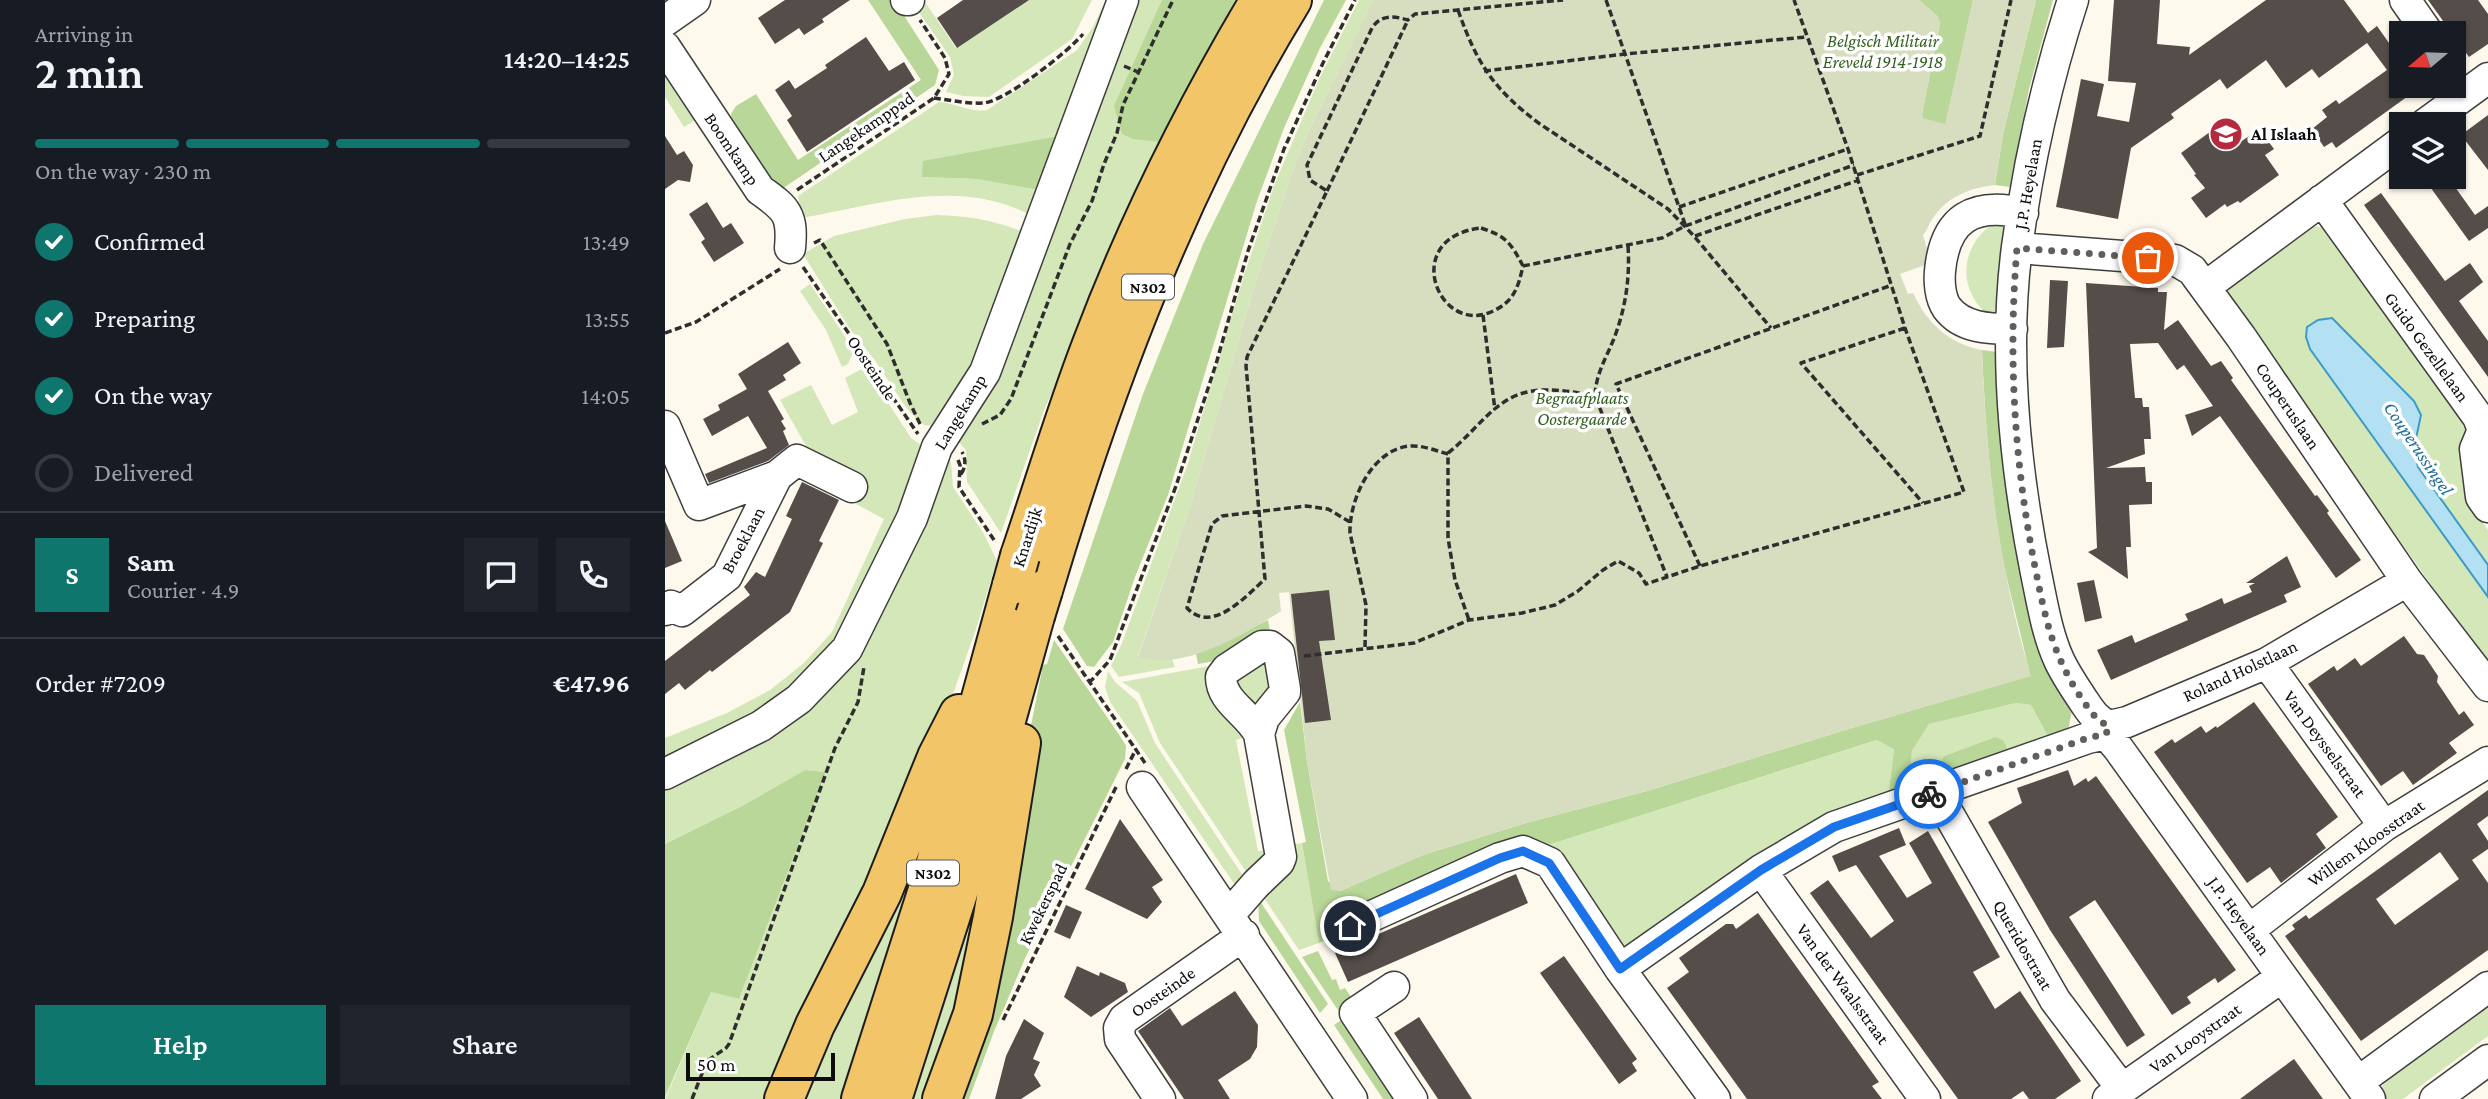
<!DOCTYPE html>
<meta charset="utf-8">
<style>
:root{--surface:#171b24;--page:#20242c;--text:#f1f3f6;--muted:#9ea1a6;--line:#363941;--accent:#0f766e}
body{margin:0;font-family:"Crimson Pro",serif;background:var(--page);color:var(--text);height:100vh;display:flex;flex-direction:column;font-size:26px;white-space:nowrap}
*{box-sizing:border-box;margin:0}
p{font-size:23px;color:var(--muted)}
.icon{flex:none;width:38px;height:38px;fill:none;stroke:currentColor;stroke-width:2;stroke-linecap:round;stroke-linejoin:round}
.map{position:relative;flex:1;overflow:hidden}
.side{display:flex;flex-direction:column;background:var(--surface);width:665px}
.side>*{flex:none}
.needle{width:46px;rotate:251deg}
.controls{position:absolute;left:1724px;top:21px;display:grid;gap:14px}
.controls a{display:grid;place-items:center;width:77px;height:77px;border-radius:0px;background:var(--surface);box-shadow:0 2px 5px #0004;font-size:35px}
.scale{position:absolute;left:21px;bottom:18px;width:149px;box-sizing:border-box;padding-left:7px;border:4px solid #0c0c0c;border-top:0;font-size:19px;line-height:24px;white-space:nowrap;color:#0c0c0c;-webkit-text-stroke:5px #fff;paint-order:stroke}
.pin{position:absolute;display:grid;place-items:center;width:60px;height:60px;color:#fff;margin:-30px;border:4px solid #fff;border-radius:50%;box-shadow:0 2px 7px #0007}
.courier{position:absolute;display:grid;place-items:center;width:70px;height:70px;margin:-35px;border:5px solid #1a73e8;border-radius:50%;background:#fff;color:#222;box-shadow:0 2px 9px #0007}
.summary em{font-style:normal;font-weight:600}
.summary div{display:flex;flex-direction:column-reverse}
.summary{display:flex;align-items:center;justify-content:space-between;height:119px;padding:0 35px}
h1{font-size:46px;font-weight:600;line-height:52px}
.bar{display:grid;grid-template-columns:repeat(4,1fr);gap:10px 7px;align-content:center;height:84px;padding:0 35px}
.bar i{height:9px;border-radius:5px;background:var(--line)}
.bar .active{background:var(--accent)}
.bar p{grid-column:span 4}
.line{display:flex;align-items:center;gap:18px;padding:0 35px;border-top:2px solid var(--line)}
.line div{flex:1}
.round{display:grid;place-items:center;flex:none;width:74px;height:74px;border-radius:0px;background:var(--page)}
ol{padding:0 35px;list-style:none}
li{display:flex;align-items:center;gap:21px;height:77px}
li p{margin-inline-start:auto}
li .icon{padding:7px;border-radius:50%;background:var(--accent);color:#fff;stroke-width:4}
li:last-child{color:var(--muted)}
li i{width:38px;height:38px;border:4px solid var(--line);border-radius:50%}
.button{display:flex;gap:14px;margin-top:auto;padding:14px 35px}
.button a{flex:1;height:80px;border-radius:0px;background:var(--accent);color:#fff;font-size:28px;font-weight:600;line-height:80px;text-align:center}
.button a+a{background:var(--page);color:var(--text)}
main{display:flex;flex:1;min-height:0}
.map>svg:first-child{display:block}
.green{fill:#d4e7b8}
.forest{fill:#b9d798}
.cemetery{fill:#d7debf}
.water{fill:#b4e0f3;stroke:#3e9bc6;stroke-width:2}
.building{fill:#544d49;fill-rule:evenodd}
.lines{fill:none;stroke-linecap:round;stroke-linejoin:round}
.minor-casing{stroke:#3f3f3f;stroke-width:33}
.major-casing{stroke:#1d1d1d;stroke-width:42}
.path{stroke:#2e2e2e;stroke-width:3.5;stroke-dasharray:7 3.5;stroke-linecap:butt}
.minor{stroke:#fff;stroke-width:30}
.major{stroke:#f2c569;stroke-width:38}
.major-bridge-casing{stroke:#1d1d1d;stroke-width:42;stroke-linecap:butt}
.major-bridge{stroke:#f2c569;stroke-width:38}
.done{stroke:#615f5b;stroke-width:7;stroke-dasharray:0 12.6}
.route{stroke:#1a73e8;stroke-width:9}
.labels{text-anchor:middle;stroke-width:7;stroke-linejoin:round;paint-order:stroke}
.shield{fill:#fff;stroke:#555;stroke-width:2}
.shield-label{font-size:16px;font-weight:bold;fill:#0c0c0c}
.park-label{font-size:18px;font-style:italic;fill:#336120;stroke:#fff}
.street-label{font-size:18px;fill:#0c0c0c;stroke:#fff}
.poi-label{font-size:18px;font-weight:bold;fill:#0c0c0c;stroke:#fff;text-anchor:start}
.water-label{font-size:19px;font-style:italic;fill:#1c6c98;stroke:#fff}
</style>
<main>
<section class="side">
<div class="summary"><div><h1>2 min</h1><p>Arriving in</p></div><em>14:20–14:25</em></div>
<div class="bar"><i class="active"></i><i class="active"></i><i class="active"></i><i></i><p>On the way · 230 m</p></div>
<ol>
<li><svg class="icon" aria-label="check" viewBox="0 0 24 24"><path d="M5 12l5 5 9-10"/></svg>Confirmed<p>13:49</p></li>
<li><svg class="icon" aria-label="check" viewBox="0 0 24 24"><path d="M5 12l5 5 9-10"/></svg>Preparing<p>13:55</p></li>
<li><svg class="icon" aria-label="check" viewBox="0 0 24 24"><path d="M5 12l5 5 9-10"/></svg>On the way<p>14:05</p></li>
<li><i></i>Delivered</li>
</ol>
<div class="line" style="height:126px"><b class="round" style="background:var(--accent);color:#fff">S</b><div><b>Sam</b><p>Courier · 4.9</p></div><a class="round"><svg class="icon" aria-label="chat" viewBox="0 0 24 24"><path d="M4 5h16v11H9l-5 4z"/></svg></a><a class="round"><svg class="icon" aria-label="phone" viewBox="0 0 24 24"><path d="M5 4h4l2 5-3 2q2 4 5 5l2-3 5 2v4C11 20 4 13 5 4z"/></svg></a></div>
<div class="line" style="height:91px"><div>Order #7209</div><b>€47.96</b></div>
<div class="button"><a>Help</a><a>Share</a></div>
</section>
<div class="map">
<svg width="1823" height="1099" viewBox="0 0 1823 1099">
<rect width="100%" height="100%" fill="#fef9ed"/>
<!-- green -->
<path class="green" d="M354 0H427L407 39 324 97 298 96 281 92 289 75 285 57 251 8 260 2 291 48Z
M441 0H449L394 136 257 177 311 179 374 190 365 215C293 177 212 205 137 218L133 196 274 102C291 103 305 113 322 110L412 50 428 27Z
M472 0H497L495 4 496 142 431 299 379 410 336 533 302 482 301 450 289 437Z
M694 0H708L643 132 626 175 591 281 525 506 473 656 497 660 507 659 510 667 454 677 446 666 457 643 522 466 579 275 610 183 655 77Z
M0 59 37 116 19 127 0 97Z
M271 215C302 216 329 220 359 232L334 306 299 382 269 426 259 425 242 409 211 362 183 326 138 254 169 236 240 219Z
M1341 216 1332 322C1287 293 1293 238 1341 216Z
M1647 226 1663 228 1802 421 1798 468 1799 488 1806 506 1823 530V565L1753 467 1749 448 1756 415 1749 401 1667 318 1641 337 1645 349 1823 597V665L1684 469 1560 300V291L1565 284Z
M145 284 189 350 183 364 177 367 161 330 135 291Z
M200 367 246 438 259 447 238 514 175 641 144 672 106 704 0 760V738L62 713 105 690 139 663 167 632 219 519 191 504 200 482 145 453 115 400 146 385 167 425 193 412 180 378Z
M280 456 286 462 288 487 319 534 332 561 310 632 254 790 128 1036 99 1099H0L46 992 74 999 161 772 140 770 77 806 0 844V788L125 716Z
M320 644 181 1099H137Z
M598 654 612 679 592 711 564 678Z
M555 664 585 736 571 740 593 851 607 849 584 876 495 743 474 693 457 682Z
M443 671 450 682 472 701 490 743 580 879 574 891 445 702 440 687Z
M1351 703 1366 705 1386 742 1346 756 1330 737 1279 756V778L1244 790 1247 751 1264 724Z
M1213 740 1229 748 1223 797 957 951 880 846Z
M349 753 269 1099H243Z
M637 843 654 943 634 950 595 892 625 845Z
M1823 1005V1036L1738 1099H1719L1712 1092 1728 1074Z"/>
<!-- forest -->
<path class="forest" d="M203 0H229L274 70 270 85 117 189 105 184 67 129 66 114 71 106 91 94 133 160 256 80Z
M497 0H570L496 142 468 139 457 134 449 106Z
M659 0H681L655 48 619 128 592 201 503 495 470 577 448 642 429 667 422 666 398 629 478 394 538 244Z
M1254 0H1308L1281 125 1258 119 1257 114 1275 23 1272 16Z
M1371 0H1388L1364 89 1345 187 1330 185 1338 134Z
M394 136 374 190 311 179 257 177 258 161Z
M1317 350 1332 352 1337 450 1346 521 1361 597 1370 637 1381 669 1407 711 1402 735 1386 742 1366 705 1351 703 1264 724 1247 751 1244 790 1223 797 1229 749 1212 740 880 846 872 840 859 837 686 929 654 943 637 843 641 842 619 730 635 702 642 761 663 881 675 891 758 855 861 823 982 791 1190 727 1365 676C1357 636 1345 596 1337 555 1325 487 1320 419 1317 350Z
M603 620 606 637 561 659 533 664 531 654Z
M389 640 455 736 461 746 460 759 361 956 328 1034 304 1099H292L378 665 382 664Z
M1330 737 1338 740 1346 756 1279 778 1276 764 1279 756Z
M140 770 161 772 74 999 46 992 0 1097V844L77 806Z
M593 898 663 1004 655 1013 594 921Z
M653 951 667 980 671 979 675 990 680 988 690 1003 675 1013 637 957Z
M682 1016 737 1099H718L669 1025Z"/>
<!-- cemetery -->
<path class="cemetery" d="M708 0H1254L1272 16 1275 23 1257 114 1258 118 1280 124 1308 0H1371L1338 134 1330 185C1304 188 1281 197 1266 221 1263 226 1262 231 1258 235L1266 263 1235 274 1243 294 1248 293C1262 323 1284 344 1317 350 1321 461 1334 570 1366 676L1190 727 982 791 861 823 758 855 675 891 666 890 642 761 624 592 614 593 616 611C586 631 532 662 495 660 487 660 480 658 473 657L525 506 591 281 626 175 643 132Z"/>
<!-- water -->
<path class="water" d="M1667 318 1749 401 1756 415 1749 448 1753 467 1823 565V597L1645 349 1641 337 1642 327 1653 320Z"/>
<!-- building -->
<path class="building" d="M120 0H185L157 19 159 22 139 35 134 28 110 44 93 18Z
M298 0H364L292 48 272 18Z
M1449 0H1495L1492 44 1525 47 1524 55 1601 0H1679L1703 33 1712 26 1736 60V86H1757L1671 148 1667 142 1659 147 1647 129 1662 117 1657 110 1671 100 1674 104 1722 70 1702 43 1654 78 1647 69 1621 88 1601 60 1562 89 1555 79 1506 114 1509 118 1466 148 1453 219 1391 207 1416 79 1439 84 1432 116 1464 122 1471 83 1443 81Z
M1763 0H1813L1823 14V44L1804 57Z
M201 37 224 71 239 62 250 80 142 152 122 120 127 116 110 90 124 80 130 89 162 68 160 65Z
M1823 115V170L1796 135Z
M1549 129 1564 150 1594 129 1609 149 1600 155 1614 175 1575 203 1573 201 1562 207 1560 204 1541 218 1526 198 1540 188 1529 175 1531 174 1516 153Z
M0 136 12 155 19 151 28 165 25 182 13 180 0 189Z
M1758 177H1783L1810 215 1823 206V228L1804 241Z
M1716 193 1780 281 1805 263 1818 282 1794 301 1823 341V377L1699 205Z
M42 202 58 228 66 223 79 243 49 262 36 242 40 239 24 214Z
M1385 280 1403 281 1399 347 1382 348Z
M1421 283 1493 288V292H1502L1499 330 1513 320 1546 366 1556 361 1568 378 1566 380 1650 496 1652 495 1664 511 1662 513 1696 560 1671 578 1555 416 1527 436 1520 415 1548 406 1519 365 1512 370 1493 343 1465 344 1470 398H1477L1478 407H1484L1486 439H1479L1480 454 1441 468 1480 467 1481 482H1487V504L1464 505 1466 547H1461L1463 579 1423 552 1432 548Z
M123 342 136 363 118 375 121 380 103 391 119 419 116 421 121 429 118 431 124 445 103 461 44 483 40 474 102 448 83 416 47 436 38 419 55 410 53 405 82 389 73 374Z
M137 482 174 500 154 541 158 543 125 612 47 672 45 670 20 690 14 683 0 694V661L85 595 79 587 91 572 100 577 127 519 121 516Z
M0 521 17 561 0 568Z
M1622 556 1636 587 1619 595 1622 602 1446 680 1432 650 1467 635 1470 643 1523 620 1520 614 1535 608 1557 598 1559 604 1587 592 1584 586 1590 583H1581Z
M1429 580 1437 618 1420 622 1412 583Z
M664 590 670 640 654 641 666 720 640 723 626 594Z
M1739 636 1752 654 1759 655 1773 676 1772 682 1794 715 1799 711 1809 725 1784 743 1792 753 1748 785 1738 771 1716 786 1643 684 1669 666 1672 671 1690 658 1696 666Z
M1589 702 1673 817 1651 834 1661 848 1616 883 1605 867 1582 883 1489 752 1507 739 1510 743 1536 726 1541 733 1551 726 1552 728Z
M1403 770 1409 786 1421 778 1423 782 1431 776 1571 970 1553 983 1550 978 1522 997 1526 1003 1507 1015 1430 900 1404 917 1480 1035 1462 1047 1385 930 1323 822 1357 803 1352 788Z
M1823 790V816L1812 824 1823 841V849L1807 860 1823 883V950L1696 1041 1620 936 1630 929 1627 925 1641 915 1644 919ZM1775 852 1794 879 1730 925 1711 899Z
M455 819 498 880 487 887 497 902 482 919 420 889Z
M1234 828 1241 845 1214 856 1242 898 1267 883 1244 843 1263 831 1335 957 1308 972 1330 1009 1355 991 1416 1081 1390 1099H1364L1358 1091 1346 1099H1293L1145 893 1163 880 1206 938 1229 921 1191 865 1174 872 1167 856Z
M851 874 863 903 683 982 670 953Z
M401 905 417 912 405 939 389 932Z
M1093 913 1214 1082 1207 1086 1217 1099H1082L1002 988 1024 972 1014 958 1061 924H1068L1071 929Z
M899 956 972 1059 967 1063 972 1071 954 1084 875 973Z
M412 966 434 976 435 972 460 983 463 992 426 1017 399 997Z
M570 991 593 1025 592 1047 585 1059 553 1080 565 1099H519L473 1031 505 1008 517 1026Z
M754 1017 807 1099H773L729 1033Z
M359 1019 379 1033 368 1059 375 1062 369 1075 376 1086 356 1099H330L341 1056Z
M1629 1059 1658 1099H1575L1599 1081Z"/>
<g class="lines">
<defs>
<path id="minor" d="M241 0H244
M1408 0C1382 80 1363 164 1352 247 1338 355 1350 468 1371 573 1377 602 1382 634 1394 660 1400 673 1408 685 1416 697 1424 709 1430 720 1444 726
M1740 0 1763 33
M0 21 30 0
M0 47 95 190C122 209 128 215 125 248
M1760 124 1823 78
M1657 200 1813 417 1818 430 1810 449 1816 497 1823 507
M1352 248 1510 260 1527 270 1576 337 1742 581 1823 686
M1540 287 1736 142
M1347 329C1324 329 1297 328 1282 308 1275 298 1274 282 1275 271 1280 218 1308 202 1358 213
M0 426 34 505 112 476 132 460 187 487
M0 610 6 606 17 611 62 576 112 476
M597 646H605L614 653 620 689V692L599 718 594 734C584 713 556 702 556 677L562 669Z
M1602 663 1719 826
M1441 734 1453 748 1705 1099
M0 774 96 726 134 699 182 649 247 518 272 447 320 372 458 0
M477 787 687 1099
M1271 792 1390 1000 1457 1089
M1096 870 1260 1099
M564 915 591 884 614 862 616 857 594 734
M685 926 835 858 858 851 885 863 955 969 1050 1099
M1584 930 1719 826 1823 762
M955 969 1096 870 1169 827 1423 738 1441 734 1444 726 1462 722 1602 663 1742 581
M729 987 690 1013 747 1099
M1693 1082 1823 987
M495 1099 455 1039 454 1028 459 1019 579 935
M1443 1099 1617 977
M1770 1099 1823 1060"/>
<path id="major" d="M355 556C379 486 400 414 427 344 472 225 530 109 595 0
M378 590C439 385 515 183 627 0
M119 1099 150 1025 217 893 272 757 294 714
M196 1099 267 877 347 585
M227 1099 293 893 370 616
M277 1099 308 1014 328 917 356 743"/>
</defs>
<!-- minor casing -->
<use href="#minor" class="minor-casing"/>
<!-- major casing -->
<use href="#major" class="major-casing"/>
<!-- path -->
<path class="path" d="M941 0 1020 224
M793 10C812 64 829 90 875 124L1003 209 1029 236 1106 328
M459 66 473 72
M819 71 960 54 1141 37
M269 98C285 100 302 104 319 103 342 100 403 52 418 34
M1192 175 1315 136 1346 0
M132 190 269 98 284 74 280 58 255 20
M662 191 743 20
M1014 207 1183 149
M816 228C841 236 846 243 858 266 853 288 849 302 826 312 772 335 735 237 816 228Z
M1030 236 1194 180
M149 243 155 240 222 344 245 403 256 426
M963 246C965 276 961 305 951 333 943 356 931 371 930 396L1002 577
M858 266 997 238 1020 226 1189 165
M138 267 253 434
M818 315 830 410
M1240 328 1136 363 1258 503
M0 333 31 322 115 269
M317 424 335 415 346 399 405 244 427 201 439 164 452 133 458 105 508 0
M783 453C804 437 821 412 844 399 870 384 903 391 930 396
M293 460 295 465 294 487 329 540
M296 474C301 467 301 459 297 452
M685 522 663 509 641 506 557 516 547 524 522 608C547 635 581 596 600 579L581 366 582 357 662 191 645 180 642 165 707 28C716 14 729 16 743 20L750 14 898 0
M1035 566 951 384 1227 285
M393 636 480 763
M700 647 701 605 685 533C684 500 707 449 745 446 758 445 771 451 783 454V538L790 580 804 620
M639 656 749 643 804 620 857 613 890 605 913 591 938 570 953 561 974 573 981 584 1035 566 1299 492 1240 328 1183 149 1129 0
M424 683 445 660 511 486 551 364 583 251 619 149 658 63 690 0
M461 769 471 749
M338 1020 452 785
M27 1099 42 1061 61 1048 64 1044 170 748 193 702 199 667"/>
<!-- minor -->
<use href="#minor" class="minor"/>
<!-- major -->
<use href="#major" class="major"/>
<defs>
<path id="major-bridge" d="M347 585 355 556
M370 616 378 590"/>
</defs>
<!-- major-bridge casing -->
<use href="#major-bridge" class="major-bridge-casing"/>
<!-- major-bridge -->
<use href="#major-bridge" class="major-bridge"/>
</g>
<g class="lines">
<!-- done -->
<path class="done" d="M1264 794 1423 738 1441 734 1444 726C1430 720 1424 709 1415 696 1387 653 1380 617 1370 567 1349 462 1343 354 1352 248L1483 258"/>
<!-- route -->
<path class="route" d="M685 926 835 858 858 851 884 863 955 969 1096 870 1169 827 1264 794"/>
</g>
<!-- icons -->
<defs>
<symbol id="school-disc" viewBox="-11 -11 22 22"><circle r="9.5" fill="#b52b3d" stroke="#fff"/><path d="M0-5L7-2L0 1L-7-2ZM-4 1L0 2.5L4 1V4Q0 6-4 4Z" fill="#fff"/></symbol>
</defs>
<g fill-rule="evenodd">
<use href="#school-disc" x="1542" y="115" width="38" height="38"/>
</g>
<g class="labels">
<!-- shield labels -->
<g class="shield">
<rect x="457" y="274.5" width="52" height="25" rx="5"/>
<rect x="242" y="860.5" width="52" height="25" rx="5"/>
</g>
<g class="shield-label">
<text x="483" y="293">N302</text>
<text x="268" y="879">N302</text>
</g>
<!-- park labels -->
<g class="park-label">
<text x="1218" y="47">Belgisch Militair<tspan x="1218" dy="21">Ereveld 1914-1918</tspan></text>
<text x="917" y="404">Begraafplaats<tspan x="917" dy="21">Oostergaarde</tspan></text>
</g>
<!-- street labels -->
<g class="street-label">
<text transform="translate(201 127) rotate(-34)" y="6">Langekamppad</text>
<text transform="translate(67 149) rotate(56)" y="6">Boomkamp</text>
<text transform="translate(1363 184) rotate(-80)" y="6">J.P. Heyelaan</text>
<text transform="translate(1762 347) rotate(54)" y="6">Guido Gezellelaan</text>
<text transform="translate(207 368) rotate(56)" y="6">Oosteinde</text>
<text transform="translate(1623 406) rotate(56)" y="6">Couperuslaan</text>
<text transform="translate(295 412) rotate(-59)" y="6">Langekamp</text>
<text transform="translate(362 537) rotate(-72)" y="6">Knardijk</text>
<text transform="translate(78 540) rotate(-62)" y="6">Broeklaan</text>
<text transform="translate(1575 671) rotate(-25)" y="6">Roland Holstlaan</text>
<text transform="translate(1660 744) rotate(54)" y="6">Van Deysselstraat</text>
<text transform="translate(1701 843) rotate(-35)" y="6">Willem Kloosstraat</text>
<text transform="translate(378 904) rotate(-64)" y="6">Kwekerspad</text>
<text transform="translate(1574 916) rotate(54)" y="6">J.P. Heyelaan</text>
<text transform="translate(1358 945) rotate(60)" y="6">Queridostraat</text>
<text transform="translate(1178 984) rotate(54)" y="6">Van der Waalsstraat</text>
<text transform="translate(498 992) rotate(-35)" y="6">Oosteinde</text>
<text transform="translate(1530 1038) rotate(-35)" y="6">Van Looystraat</text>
</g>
<!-- poi labels -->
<g class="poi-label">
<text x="1586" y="140">Al Islaah</text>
</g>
<!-- water labels -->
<g class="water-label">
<text transform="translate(1754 448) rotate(56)" y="7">Couperussingel</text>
</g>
</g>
</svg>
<div class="controls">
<a><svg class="needle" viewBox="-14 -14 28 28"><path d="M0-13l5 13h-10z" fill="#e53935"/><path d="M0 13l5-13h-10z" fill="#9ea1a6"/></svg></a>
<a><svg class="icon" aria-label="layers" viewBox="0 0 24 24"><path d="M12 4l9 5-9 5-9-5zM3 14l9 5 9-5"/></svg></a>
</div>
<div class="scale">50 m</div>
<div class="pin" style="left:1483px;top:258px;background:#ea580c"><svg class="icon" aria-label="bag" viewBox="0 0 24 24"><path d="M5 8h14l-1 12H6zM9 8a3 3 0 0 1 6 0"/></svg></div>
<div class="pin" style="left:685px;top:926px;background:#1f2937"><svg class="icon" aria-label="home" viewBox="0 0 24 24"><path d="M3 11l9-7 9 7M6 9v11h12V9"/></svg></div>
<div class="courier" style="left:1264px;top:794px"><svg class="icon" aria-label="bike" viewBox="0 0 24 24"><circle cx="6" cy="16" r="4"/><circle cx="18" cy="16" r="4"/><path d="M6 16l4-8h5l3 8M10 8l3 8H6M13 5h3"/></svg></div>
</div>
</main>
